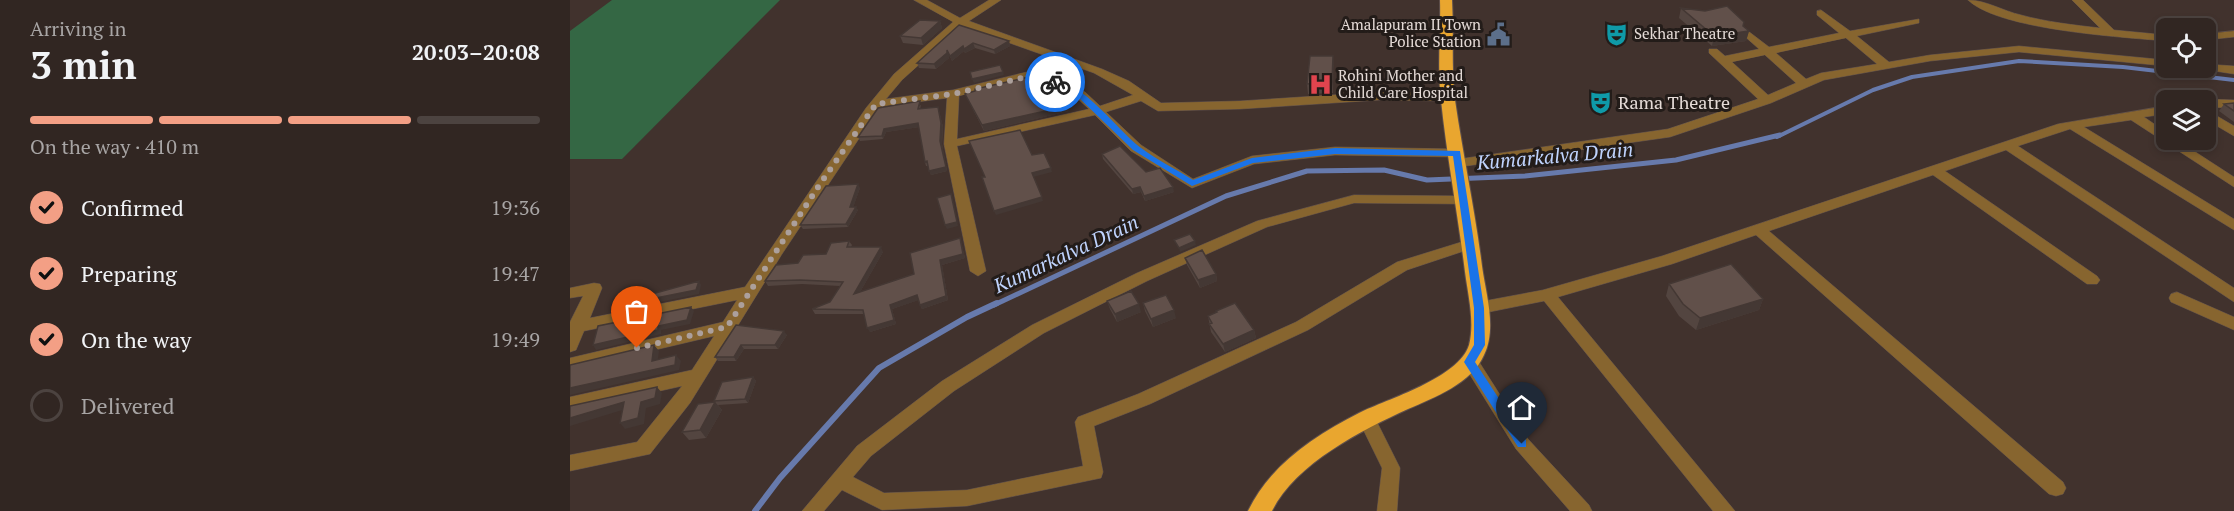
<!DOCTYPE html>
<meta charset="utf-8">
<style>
:root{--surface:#312622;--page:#3d322f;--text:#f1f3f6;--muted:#a8a5a5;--line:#4c4340;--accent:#f39f85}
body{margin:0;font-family:"PT Serif",serif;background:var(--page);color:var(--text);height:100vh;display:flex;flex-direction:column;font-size:22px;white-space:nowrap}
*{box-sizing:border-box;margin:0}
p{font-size:20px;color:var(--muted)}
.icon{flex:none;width:33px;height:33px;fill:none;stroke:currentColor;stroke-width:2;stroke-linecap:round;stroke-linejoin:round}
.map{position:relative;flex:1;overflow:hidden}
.drawer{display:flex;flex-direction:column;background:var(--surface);width:570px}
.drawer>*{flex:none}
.buttons{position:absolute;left:1586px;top:18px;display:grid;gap:12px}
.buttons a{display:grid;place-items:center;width:60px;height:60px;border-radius:9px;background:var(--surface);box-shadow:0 3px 9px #0003,0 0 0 2px var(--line);font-size:30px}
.pin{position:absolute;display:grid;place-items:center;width:51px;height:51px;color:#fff;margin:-62px -26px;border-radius:50% 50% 50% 0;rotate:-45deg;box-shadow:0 0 6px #0007}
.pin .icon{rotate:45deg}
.courier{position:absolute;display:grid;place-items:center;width:60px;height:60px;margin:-30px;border:4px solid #1a73e8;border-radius:50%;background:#fff;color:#222;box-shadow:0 2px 8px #0007}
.head em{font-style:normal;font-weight:700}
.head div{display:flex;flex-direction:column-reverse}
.head{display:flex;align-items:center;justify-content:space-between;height:102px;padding:0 30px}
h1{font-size:39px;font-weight:700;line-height:45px}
.bar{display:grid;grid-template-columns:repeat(4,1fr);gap:9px 6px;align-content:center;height:72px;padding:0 30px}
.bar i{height:8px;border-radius:4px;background:var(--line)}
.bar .current{background:var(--accent)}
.bar p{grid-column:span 4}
ol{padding:0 30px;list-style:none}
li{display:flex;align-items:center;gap:18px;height:66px}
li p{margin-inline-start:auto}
li .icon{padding:6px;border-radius:50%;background:var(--accent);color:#111;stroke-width:4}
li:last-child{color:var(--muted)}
li i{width:33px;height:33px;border:3px solid var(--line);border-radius:50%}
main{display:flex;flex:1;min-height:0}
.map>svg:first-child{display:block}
.green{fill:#346744}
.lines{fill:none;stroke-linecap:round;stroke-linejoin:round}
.stream-far2{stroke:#677aac;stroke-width:4}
.stream-far1{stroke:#677aac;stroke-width:5}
.stream{stroke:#677aac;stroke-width:6}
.street-casing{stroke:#5f504c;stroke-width:1}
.highway-casing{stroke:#5f504c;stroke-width:2}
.street{fill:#87652f;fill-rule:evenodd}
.highway{fill:#e9a62f;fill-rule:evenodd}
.wall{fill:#534540}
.shaded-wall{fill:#443834}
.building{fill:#61504a;stroke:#443834;stroke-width:1.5}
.route{fill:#1a73e8}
.done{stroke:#aca09c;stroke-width:6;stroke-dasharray:0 10.8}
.labels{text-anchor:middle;stroke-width:6;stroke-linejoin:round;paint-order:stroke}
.far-poi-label{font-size:15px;fill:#e5dbd7;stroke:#231c19;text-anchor:start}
.poi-label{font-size:18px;fill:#e5dbd7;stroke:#231c19;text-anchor:start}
.water-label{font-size:20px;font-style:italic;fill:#bfd3fd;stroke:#231c19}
</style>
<main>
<section class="drawer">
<div class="head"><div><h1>3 min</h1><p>Arriving in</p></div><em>20:03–20:08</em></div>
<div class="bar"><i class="current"></i><i class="current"></i><i class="current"></i><i></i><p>On the way · 410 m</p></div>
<ol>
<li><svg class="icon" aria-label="check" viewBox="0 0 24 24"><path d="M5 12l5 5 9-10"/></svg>Confirmed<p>19:36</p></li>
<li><svg class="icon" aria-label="check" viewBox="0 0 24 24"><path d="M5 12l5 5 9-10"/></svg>Preparing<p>19:47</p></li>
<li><svg class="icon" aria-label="check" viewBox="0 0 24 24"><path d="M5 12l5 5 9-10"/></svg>On the way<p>19:49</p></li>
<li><i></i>Delivered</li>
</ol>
</section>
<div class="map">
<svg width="1664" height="511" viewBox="0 0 1664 511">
<rect width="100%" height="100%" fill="#41322d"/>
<!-- green -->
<path class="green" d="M42 0H210L52 159H0V31Z"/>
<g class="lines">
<!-- stream-far2 -->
<path class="stream-far2" d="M1207 137 1303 90 1342 77 1449 61 1553 67 1664 80"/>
<!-- stream-far1 -->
<path class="stream-far1" d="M424 305 656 196 737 171 814 170 857 180 955 176 1106 160 1210 135"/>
<!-- stream -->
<path class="stream" d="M185 511 210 478 309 368 397 317 427 303"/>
<defs>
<path id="street" d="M344 0H357L390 18 419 0H431L399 21 532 69 559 81 591 103 670 101 809 92 878 93 884 97 878 101 809 100 670 109 588 111 571 101 536 112 571 145 623 179 682 156 765 147 887 149 894 153 887 157 765 155 684 164 622 188 561 151 525 115 387 146 416 271 408 276 400 271 374 144 377 98 310 107 212 254 120 403 80 454 0 471V455L67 442 112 386 0 411V397L122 370 144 336 0 370V358L153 322 167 300 14 331 6 350 0 352V322L13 296 0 298V288L24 283 30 284 32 288 20 318 175 287 296 108 324 74 383 22ZM392 26 524 73 563 95 530 106 515 92 469 69 383 90 316 99 332 80ZM468 77 507 98 519 109 387 139 389 96Z
M1398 0C1416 0 1433 11 1451 15 1477 22 1504 25 1530 28L1502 0H1513L1544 30 1596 35V41C1551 37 1429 30 1398 0Z
M1251 10 1280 31 1349 19V23L1287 36 1319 62 1360 55 1449 46 1596 60V66L1449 52 1360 61 1254 80 1201 103 1100 137 889 167 882 163 889 159 1098 129 1188 99 1139 53V49H1147L1155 56 1189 49 1172 34 1178 31 1199 47 1269 33 1247 15V11ZM1276 38 1307 64 1251 73 1236 79 1206 53ZM1195 55 1226 83 1198 95 1162 62Z
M1664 31V37L1635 40V34Z
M1635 64 1664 66V74L1631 69 1630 68H1635Z
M1635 99 1664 100V108L1635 107V100H1631Z
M1596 106V114L1574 117 1596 132V140H1607L1664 177V187L1561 120 1514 127 1664 219V230L1500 129 1448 146 1664 288V302L1436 150 1375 171 1527 276 1530 280 1527 284H1517L1363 175 1199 231 1493 482 1496 488 1493 494 1486 496 1479 494 1186 235 1102 264 988 297 1165 511H1143L974 301 909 314 903 312 901 308 903 304 909 302 973 290 1092 256 1488 124Z
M1635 109 1664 126V136L1635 119Z
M784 195 895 196 902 200 895 204 784 203 697 227 577 281 474 333 384 391 301 456 283 477 314 493 397 490 513 466 505 422 508 417 568 394 726 322 827 262 901 239 908 244 906 247 837 270 738 330 580 404 524 426 533 472 531 478 397 506 312 510 272 490 254 511H232L287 446 372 381 462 325 567 273 687 221Z
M1607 292 1664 317V330L1601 302 1599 298 1601 294Z
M900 356 906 357 958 439 1019 505 1022 511H1000L946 449 892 362 894 357Z
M797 412 803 414 830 468 827 511H807L812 468 788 419 791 414Z"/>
<path id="highway" d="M870 0H882C884 33 881 67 885 100 893 155 905 210 912 266 916 295 927 328 914 355 902 383 864 398 838 409 792 430 725 464 702 511H678C700 465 744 436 789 413 817 399 889 378 899 345 905 322 898 295 895 272 888 215 877 158 871 100 867 67 871 33 870 0Z"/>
</defs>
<!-- street casing -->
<use href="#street" class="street-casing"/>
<!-- highway casing -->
<use href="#highway" class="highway-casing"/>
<!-- street -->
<use href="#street" class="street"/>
<!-- highway -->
<use href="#highway" class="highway"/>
</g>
<!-- wall -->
<path class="wall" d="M1111 8 1179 31 1176 41 1142 46 1109 18Z
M370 21 372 28 353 45 333 43 330 36Z
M389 25 439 41 440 46 425 54 405 48 395 53 394 51 382 61 379 54V58L366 69 349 68 347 63Z
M763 56V93L738 94 737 84Z
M395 94 499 111 414 131Z
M1664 103V122L1649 111 1654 104Z
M351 105 350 109 368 107 373 127 372 144 377 171 361 175 358 166H356L355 162 349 127 316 132 313 139 290 141 288 137Z
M532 154 576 172 604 192 575 201 571 192 563 194 533 159Z
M290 188 283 207 288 210 278 227 233 229 230 225Z
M390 238 395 258 372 265 378 300 352 309 348 300 322 309 326 324 300 332 294 314H245L242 309 260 302 270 286 232 284 198 286 195 281 228 263 256 254 279 241 282 245 281 247 313 252 290 292 344 274Z
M615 258 646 274 647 281 630 288 617 265Z
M1099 284 1193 299 1189 310 1126 330 1109 316 1096 296Z
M537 301 571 312 547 322 540 309Z
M573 303 606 318 583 327 575 311Z
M646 311 684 330 686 338 655 352 641 332 638 316 646 313Z
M166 325 217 335 208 349H174L166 361H148L145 357Z
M183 377 186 381 178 403 148 405 152 410 136 438 119 440 112 432 145 402 144 401Z"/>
<!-- shaded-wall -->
<path class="shaded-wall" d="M370 21 372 28 353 45 351 38Z
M1179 31 1176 41 1142 46 1144 36Z
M439 41 440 46 425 54 424 50Z
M403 43 405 48 395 53 394 51 382 61 380 56 393 46Z
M377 50 379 54V58L366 69 364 64Z
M763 56 764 66 763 93 762 82Z
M433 72 434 75 404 83 402 79Z
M498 106 499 111 414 131 412 125Z
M368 107 373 127 372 144 377 171 361 175 359 171 370 141Z
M348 123 350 127 316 132 313 139 312 136 314 129Z
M481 168 482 172 463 177 462 173Z
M288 184 290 188 282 211 280 207Z
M570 187 571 192 563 194 562 189Z
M603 187 604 192 575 201 574 196Z
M381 194 388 226 377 229 375 225Z
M472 197 473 201 426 215 424 211Z
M286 207 288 210 278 227 276 224Z
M390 238 395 258 372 265 378 300 352 309 350 305 370 260Z
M625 241 626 245 610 252 609 248Z
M311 247 313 252 286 299 284 294Z
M646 274 647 281 630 288 628 280Z
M129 281 131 285 129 294 74 305 71 301Z
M347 295 349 300 322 309 326 324 300 332 297 328 320 305Z
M1193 299 1189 310 1126 330 1130 318Z
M569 304 571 312 547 322 545 314Z
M121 307 124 311 120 324 91 330V334L26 350 23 345Z
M604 310 606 318 583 327 581 319Z
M684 330 686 338 655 352 653 344Z
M214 331 217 335 208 349 205 345Z
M84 345 89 351 87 367 82 361Z
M171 345 174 349 166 361 164 357Z
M106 355 111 361 109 370 0 395V388Z
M183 377 186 381 178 403 175 399Z
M87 387 92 393 90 404 76 408 74 424 55 429 50 423Z
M54 402 59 408 0 426V418Z
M145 402 152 410 136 438 130 430Z"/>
<!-- building -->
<path class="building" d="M1157 6 1174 22 1173 26 1179 31 1144 36 1111 8 1135 11Z
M350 20 370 21 351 38 330 36Z
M389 25 439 41 424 50 403 43 394 49 393 46 380 56 377 50V53L364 64 347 63Z
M740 56H763L762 82 737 84Z
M430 65 433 72 402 79 400 72Z
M468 75 474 82 479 81 486 85 498 106 412 125 395 94 405 91V89Z
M350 101 348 109 368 107 371 123 370 141 376 167 359 171 357 161 355 162 348 123 314 129 312 136 288 137 308 108Z
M1664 103V111L1654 104Z
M450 130 462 155 474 153 481 168 462 173 472 197 424 211 412 177H415L399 141Z
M550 146 576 172 590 168 603 187 574 196 570 187 562 189 532 154Z
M288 184 280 207H286L276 224 230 225 256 186Z
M381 194 387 222 375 225 367 198Z
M620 234 625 241 609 248 604 240Z
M390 238 393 254 370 260 376 296 350 305 347 295 320 305 324 320 297 328 293 310 242 309 260 302 273 282 230 280 195 281 206 265 228 263 233 255 256 254 261 243 279 241 277 247H311L284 294 344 274 340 253Z
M632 250 646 274 628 280 615 258Z
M1161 264 1193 299 1130 318 1113 304 1099 284Z
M129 281 126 290 71 301V297Z
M561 291 569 304 545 314 537 301Z
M596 295 604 310 581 319 573 303Z
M665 303 684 330 653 344 639 324 642 323 638 316 647 312 646 311Z
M121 307 117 320 88 326V330L23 345 28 326Z
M166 325 214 331 205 345H171L164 357H145Z
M84 345 82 361 106 355 105 365 0 388V365Z
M183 377 175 399 144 401 152 382Z
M87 387 85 398 71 402 68 418 50 423 54 402 0 418V406Z
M145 402 130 430 112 432 128 404Z"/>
<!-- route -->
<path class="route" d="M482 80C511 79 548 131 571 148 587 160 606 169 623 180L682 158 765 148 890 151 914 308 915 345 905 362 956 440V447H948L894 362 904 345V308L883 156 765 154 683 163 622 186 563 150 508 97 482 83Z"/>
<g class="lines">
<!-- done -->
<path class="done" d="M67 348 157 327 250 184 306 104 383 94 469 74 485 82"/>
</g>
<!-- icons -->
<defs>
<symbol id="civic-bare" viewBox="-9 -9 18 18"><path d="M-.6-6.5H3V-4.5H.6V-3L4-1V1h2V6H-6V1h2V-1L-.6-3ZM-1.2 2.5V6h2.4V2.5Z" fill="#5c6f8a" stroke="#231c19" stroke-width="2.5" paint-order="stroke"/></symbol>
<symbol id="theatre-bare" viewBox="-9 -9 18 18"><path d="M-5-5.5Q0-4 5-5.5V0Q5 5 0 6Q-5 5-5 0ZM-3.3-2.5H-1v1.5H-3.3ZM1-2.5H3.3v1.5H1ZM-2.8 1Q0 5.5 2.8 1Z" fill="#0f9aa8" stroke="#231c19" stroke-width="2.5" paint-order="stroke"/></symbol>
<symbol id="hospital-bare" viewBox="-9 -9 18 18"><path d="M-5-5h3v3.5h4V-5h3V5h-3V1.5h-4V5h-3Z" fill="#e0444e" stroke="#231c19" stroke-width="2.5" paint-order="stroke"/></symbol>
</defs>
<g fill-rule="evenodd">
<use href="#civic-bare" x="912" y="18" width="33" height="33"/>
<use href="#theatre-bare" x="1030" y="18" width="33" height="33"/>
<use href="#hospital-bare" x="734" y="68" width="33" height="33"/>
<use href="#theatre-bare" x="1014" y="86" width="33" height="33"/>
</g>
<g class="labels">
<!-- far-poi labels -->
<g class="far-poi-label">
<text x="911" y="30" text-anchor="end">Amalapuram II Town<tspan x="911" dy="17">Police Station</tspan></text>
<text x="1064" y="39">Sekhar Theatre</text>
<text x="768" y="81">Rohini Mother and<tspan x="768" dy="17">Child Care Hospital</tspan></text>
</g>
<!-- poi labels -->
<g class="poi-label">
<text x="1048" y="109">Rama Theatre</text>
</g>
<!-- water labels -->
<g class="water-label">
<text transform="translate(985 156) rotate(-5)" y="7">Kumarkalva Drain</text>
<text transform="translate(496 254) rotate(-25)" y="7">Kumarkalva Drain</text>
</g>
</g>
</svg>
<div class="buttons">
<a><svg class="icon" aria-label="locate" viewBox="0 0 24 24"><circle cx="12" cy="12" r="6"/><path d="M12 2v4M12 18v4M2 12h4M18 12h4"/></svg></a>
<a><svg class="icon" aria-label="layers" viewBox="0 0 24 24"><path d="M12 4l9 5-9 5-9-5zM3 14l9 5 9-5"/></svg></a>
</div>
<div class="pin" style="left:67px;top:348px;background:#ea580c"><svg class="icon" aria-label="bag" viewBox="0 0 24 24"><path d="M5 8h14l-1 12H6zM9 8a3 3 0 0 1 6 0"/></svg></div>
<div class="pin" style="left:952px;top:444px;background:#1f2937"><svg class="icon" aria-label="home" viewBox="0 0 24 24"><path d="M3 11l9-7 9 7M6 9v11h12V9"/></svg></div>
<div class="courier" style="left:485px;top:82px"><svg class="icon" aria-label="bike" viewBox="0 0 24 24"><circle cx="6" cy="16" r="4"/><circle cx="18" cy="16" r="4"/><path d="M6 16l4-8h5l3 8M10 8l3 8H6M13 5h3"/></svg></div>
</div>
</main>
